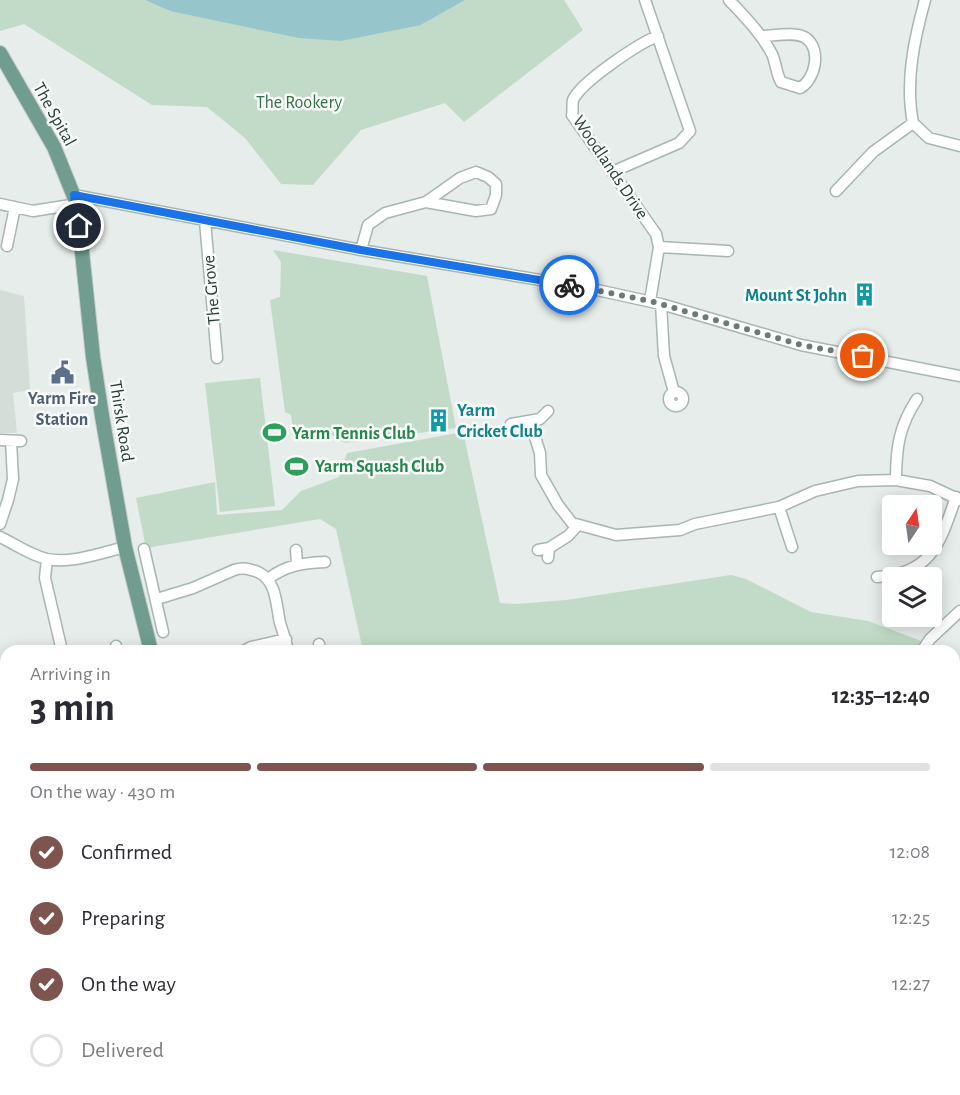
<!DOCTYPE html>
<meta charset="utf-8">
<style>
:root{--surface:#fff;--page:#f2f2f3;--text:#2b2b33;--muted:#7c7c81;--line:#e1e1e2;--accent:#7d544e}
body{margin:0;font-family:"Alegreya Sans",sans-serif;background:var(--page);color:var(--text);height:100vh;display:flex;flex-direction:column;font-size:22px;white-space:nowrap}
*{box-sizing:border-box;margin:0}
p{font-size:20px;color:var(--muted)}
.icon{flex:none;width:33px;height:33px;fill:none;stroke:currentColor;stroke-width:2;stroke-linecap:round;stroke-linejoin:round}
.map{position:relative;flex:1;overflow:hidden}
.sheet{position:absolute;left:0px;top:645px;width:960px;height:450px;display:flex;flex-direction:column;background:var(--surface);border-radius:18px 18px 0 0;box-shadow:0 3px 15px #0003}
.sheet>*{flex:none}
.needle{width:39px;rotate:13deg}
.buttons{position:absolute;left:882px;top:495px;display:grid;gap:12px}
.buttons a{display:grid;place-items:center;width:60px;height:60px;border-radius:6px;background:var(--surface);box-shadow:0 3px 15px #0003;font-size:30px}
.pin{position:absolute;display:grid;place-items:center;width:51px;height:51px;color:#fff;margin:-26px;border:3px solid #fff;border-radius:50%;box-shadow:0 2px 6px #0007}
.courier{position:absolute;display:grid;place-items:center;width:60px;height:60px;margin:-30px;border:4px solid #1a73e8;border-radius:50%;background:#fff;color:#222;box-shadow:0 2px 8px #0007}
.overview em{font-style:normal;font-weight:700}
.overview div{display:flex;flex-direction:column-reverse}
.overview{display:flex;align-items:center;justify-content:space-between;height:102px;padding:0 30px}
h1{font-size:39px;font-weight:700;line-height:45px}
.bar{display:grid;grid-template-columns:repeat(4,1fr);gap:9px 6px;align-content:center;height:72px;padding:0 30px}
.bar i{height:8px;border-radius:4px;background:var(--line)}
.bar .on{background:var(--accent)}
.bar p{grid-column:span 4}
ol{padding:0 30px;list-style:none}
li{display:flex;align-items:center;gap:18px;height:66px}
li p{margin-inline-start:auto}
li .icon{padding:6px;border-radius:50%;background:var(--accent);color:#fff;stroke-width:4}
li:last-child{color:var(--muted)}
li i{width:33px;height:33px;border:3px solid var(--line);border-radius:50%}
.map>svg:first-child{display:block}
.built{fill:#d5ddd9}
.green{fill:#c2dbc8}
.water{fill:#96c6cb}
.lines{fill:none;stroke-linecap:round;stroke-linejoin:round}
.minor-casing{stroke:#a9b5b0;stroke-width:13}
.major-casing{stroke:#c3c9c7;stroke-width:16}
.minor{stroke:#fff;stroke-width:10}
.major{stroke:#709d8f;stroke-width:14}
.done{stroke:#6a7b75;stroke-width:6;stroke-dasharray:0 10.8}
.route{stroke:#1a73e8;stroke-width:8}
.labels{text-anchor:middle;stroke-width:5;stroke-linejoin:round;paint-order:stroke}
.park-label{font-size:18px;fill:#367049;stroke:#f7faf8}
.street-label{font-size:18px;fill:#273e36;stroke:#f7faf8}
.culture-label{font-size:18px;font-weight:bold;fill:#0d838f;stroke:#f7faf8;text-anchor:end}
.service-label{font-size:18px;font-weight:bold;fill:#4e5e75;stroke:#f7faf8}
.leisure-label{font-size:18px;font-weight:bold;fill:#27864d;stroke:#f7faf8;text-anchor:start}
</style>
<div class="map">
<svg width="960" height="1095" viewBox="0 0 960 1095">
<rect width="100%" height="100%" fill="#e6edea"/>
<!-- built -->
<path class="built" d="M0 290 24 296 30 390 13 393 17 433H0Z"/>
<!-- green -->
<path class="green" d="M0 0H145L170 11 421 25 465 0H564L583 30 464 122 445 103 361 130 313 185 281 184 245 138 207 107 152 105 24 24 0 31Z
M273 250 427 276 456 428 345 443 318 427 293 430 291 415 285 412 270 300 280 297 281 262Z
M260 378 275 506 220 512 205 383Z
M463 432 500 603 516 604 566 600 731 575 746 579 811 612 868 621 927 643 923 651H877L861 648 824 651H363L336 529 320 519 146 548 136 498 215 482 217 515 282 510 301 491 339 477 347 453Z
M6 732V983L0 984V733Z
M960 875V964H954V879Z
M954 1041 960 1049V1095H727L725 1089H954Z
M66 1089H214L217 1095H54Z
M365 1089H463L454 1095H369Z"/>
<!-- water -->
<path class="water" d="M145 0H465L421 25 341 41 299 38 251 28 170 11Z"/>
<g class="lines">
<defs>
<path id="minor" d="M729 0C745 17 761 33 772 54 776 63 776 73 781 82L800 88C815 80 822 50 806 38 795 31 774 36 762 36
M925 0C914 40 905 82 913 123L929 138 960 146
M612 172 679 143 690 131 645 0
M836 191 873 152 913 123
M74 195 361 250 588 288 661 304 801 345 960 376
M0 204 33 211 77 204
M205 221 217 358
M7 246 15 207
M659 247 728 251
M361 250 368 225 385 213 426 202 460 178 476 172 488 177 496 184V195L491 209 476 211 426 202
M650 301 659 247 656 234 572 115C573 111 572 104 573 100 581 82 639 43 658 36
M661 304 664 356 674 392
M669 399a7 7 0 1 1 14 0a7 7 0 1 1-14 0Z
M530 421 540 453 541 475 558 505 572 523 616 535 680 530 695 524 779 507 815 491 858 481 896 480 930 486 960 500
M511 424 540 419 548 411
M0 440 21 441
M896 480C896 448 899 426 917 399
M779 507 792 547
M0 524 8 500 13 479 11 441
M0 537C15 544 30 555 47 559 71 564 101 553 125 547
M549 548 568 536 578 525
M144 549 163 632
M296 550 297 563
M538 550 549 548 548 558
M47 559 45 578 62 651
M877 577C932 574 940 543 956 497
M268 579C286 565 303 563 325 562
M157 599 193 588 234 570C243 567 249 569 258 572 277 581 276 605 280 623 283 632 286 641 288 651
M319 644 321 651
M116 646 117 651
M244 651 251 647 286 639
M922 651 930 639 960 611
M954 746 960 753
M361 1089 365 1095
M518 1089 528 1091 532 1089
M615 1089 617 1095
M461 1095 472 1089"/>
<path id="major" d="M0 53 54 147 77 204 93 357 102 416 125 547 151 651
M954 867 960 864
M0 1044 6 1043
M273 1089 276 1095"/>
</defs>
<!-- minor casing -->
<use href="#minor" class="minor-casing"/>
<!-- major casing -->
<use href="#major" class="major-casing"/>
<!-- minor -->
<use href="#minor" class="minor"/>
<!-- major -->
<use href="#major" class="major"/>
</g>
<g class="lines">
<!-- done -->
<path class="done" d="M569 285 650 301 801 345 863 356"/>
<!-- route -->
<path class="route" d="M79 226 74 195 361 250 569 285"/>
</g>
<!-- icons -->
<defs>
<symbol id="building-bare" viewBox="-9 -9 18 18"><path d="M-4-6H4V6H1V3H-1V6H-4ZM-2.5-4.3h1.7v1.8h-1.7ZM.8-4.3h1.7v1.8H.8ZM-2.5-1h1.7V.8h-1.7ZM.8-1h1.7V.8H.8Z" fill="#0f9aa8" stroke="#f7faf8" stroke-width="2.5" paint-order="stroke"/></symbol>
<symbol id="civic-bare" viewBox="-9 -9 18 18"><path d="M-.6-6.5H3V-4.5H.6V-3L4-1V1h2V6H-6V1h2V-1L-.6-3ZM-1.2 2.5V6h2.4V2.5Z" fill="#5c6f8a" stroke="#f7faf8" stroke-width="2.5" paint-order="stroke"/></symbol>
<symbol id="stadium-bare" viewBox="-9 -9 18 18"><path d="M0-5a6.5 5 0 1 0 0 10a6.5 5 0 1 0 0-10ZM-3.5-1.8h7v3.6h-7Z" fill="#2e9e5b" stroke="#f7faf8" stroke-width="2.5" paint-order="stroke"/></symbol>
</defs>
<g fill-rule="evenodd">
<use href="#building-bare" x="848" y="278" width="33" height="33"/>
<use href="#civic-bare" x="46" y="356" width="33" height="33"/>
<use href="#building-bare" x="422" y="404" width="33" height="33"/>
<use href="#stadium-bare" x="258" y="416" width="33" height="33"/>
<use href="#stadium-bare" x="280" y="450" width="33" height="33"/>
</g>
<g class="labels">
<!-- park labels -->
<g class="park-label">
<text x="299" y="108">The Rookery</text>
</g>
<!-- street labels -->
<g class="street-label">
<text transform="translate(55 114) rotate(61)" y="6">The Spital</text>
<text transform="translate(611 167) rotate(56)" y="6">Woodlands Drive</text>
<text transform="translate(211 290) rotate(-95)" y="6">The Grove</text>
<text transform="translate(122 421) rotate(81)" y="6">Thirsk Road</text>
</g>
<!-- culture labels -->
<g class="culture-label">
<text x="847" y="301">Mount St John</text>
<text x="457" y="416" text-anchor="start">Yarm<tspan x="457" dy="21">Cricket Club</tspan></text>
</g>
<!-- service labels -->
<g class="service-label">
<text x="62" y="404">Yarm Fire<tspan x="62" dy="21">Station</tspan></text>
</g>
<!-- leisure labels -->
<g class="leisure-label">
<text x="292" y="439">Yarm Tennis Club</text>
<text x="315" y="472">Yarm Squash Club</text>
</g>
</g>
</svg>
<div class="buttons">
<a><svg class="needle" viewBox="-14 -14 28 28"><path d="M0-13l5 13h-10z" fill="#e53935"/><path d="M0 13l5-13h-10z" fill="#7c7c81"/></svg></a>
<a><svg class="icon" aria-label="layers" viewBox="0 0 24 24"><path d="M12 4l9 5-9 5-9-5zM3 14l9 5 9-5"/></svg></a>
</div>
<div class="pin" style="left:863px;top:356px;background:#ea580c"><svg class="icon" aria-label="bag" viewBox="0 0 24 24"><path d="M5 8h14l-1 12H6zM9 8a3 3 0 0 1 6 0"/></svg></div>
<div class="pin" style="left:79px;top:226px;background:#1f2937"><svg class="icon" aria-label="home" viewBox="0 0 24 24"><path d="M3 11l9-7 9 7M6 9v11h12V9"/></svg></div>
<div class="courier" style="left:569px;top:285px"><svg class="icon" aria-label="bike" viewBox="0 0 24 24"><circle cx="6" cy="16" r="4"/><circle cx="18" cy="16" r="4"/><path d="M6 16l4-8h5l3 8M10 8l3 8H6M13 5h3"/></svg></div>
<section class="sheet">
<div class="overview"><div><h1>3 min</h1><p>Arriving in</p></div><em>12:35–12:40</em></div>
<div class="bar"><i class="on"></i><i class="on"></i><i class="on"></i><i></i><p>On the way · 430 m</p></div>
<ol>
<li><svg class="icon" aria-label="check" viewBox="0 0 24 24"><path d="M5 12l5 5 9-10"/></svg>Confirmed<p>12:08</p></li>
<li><svg class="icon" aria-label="check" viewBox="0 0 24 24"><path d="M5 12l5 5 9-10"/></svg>Preparing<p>12:25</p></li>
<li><svg class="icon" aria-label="check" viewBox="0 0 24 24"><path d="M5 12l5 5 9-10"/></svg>On the way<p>12:27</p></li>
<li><i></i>Delivered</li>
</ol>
</section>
</div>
